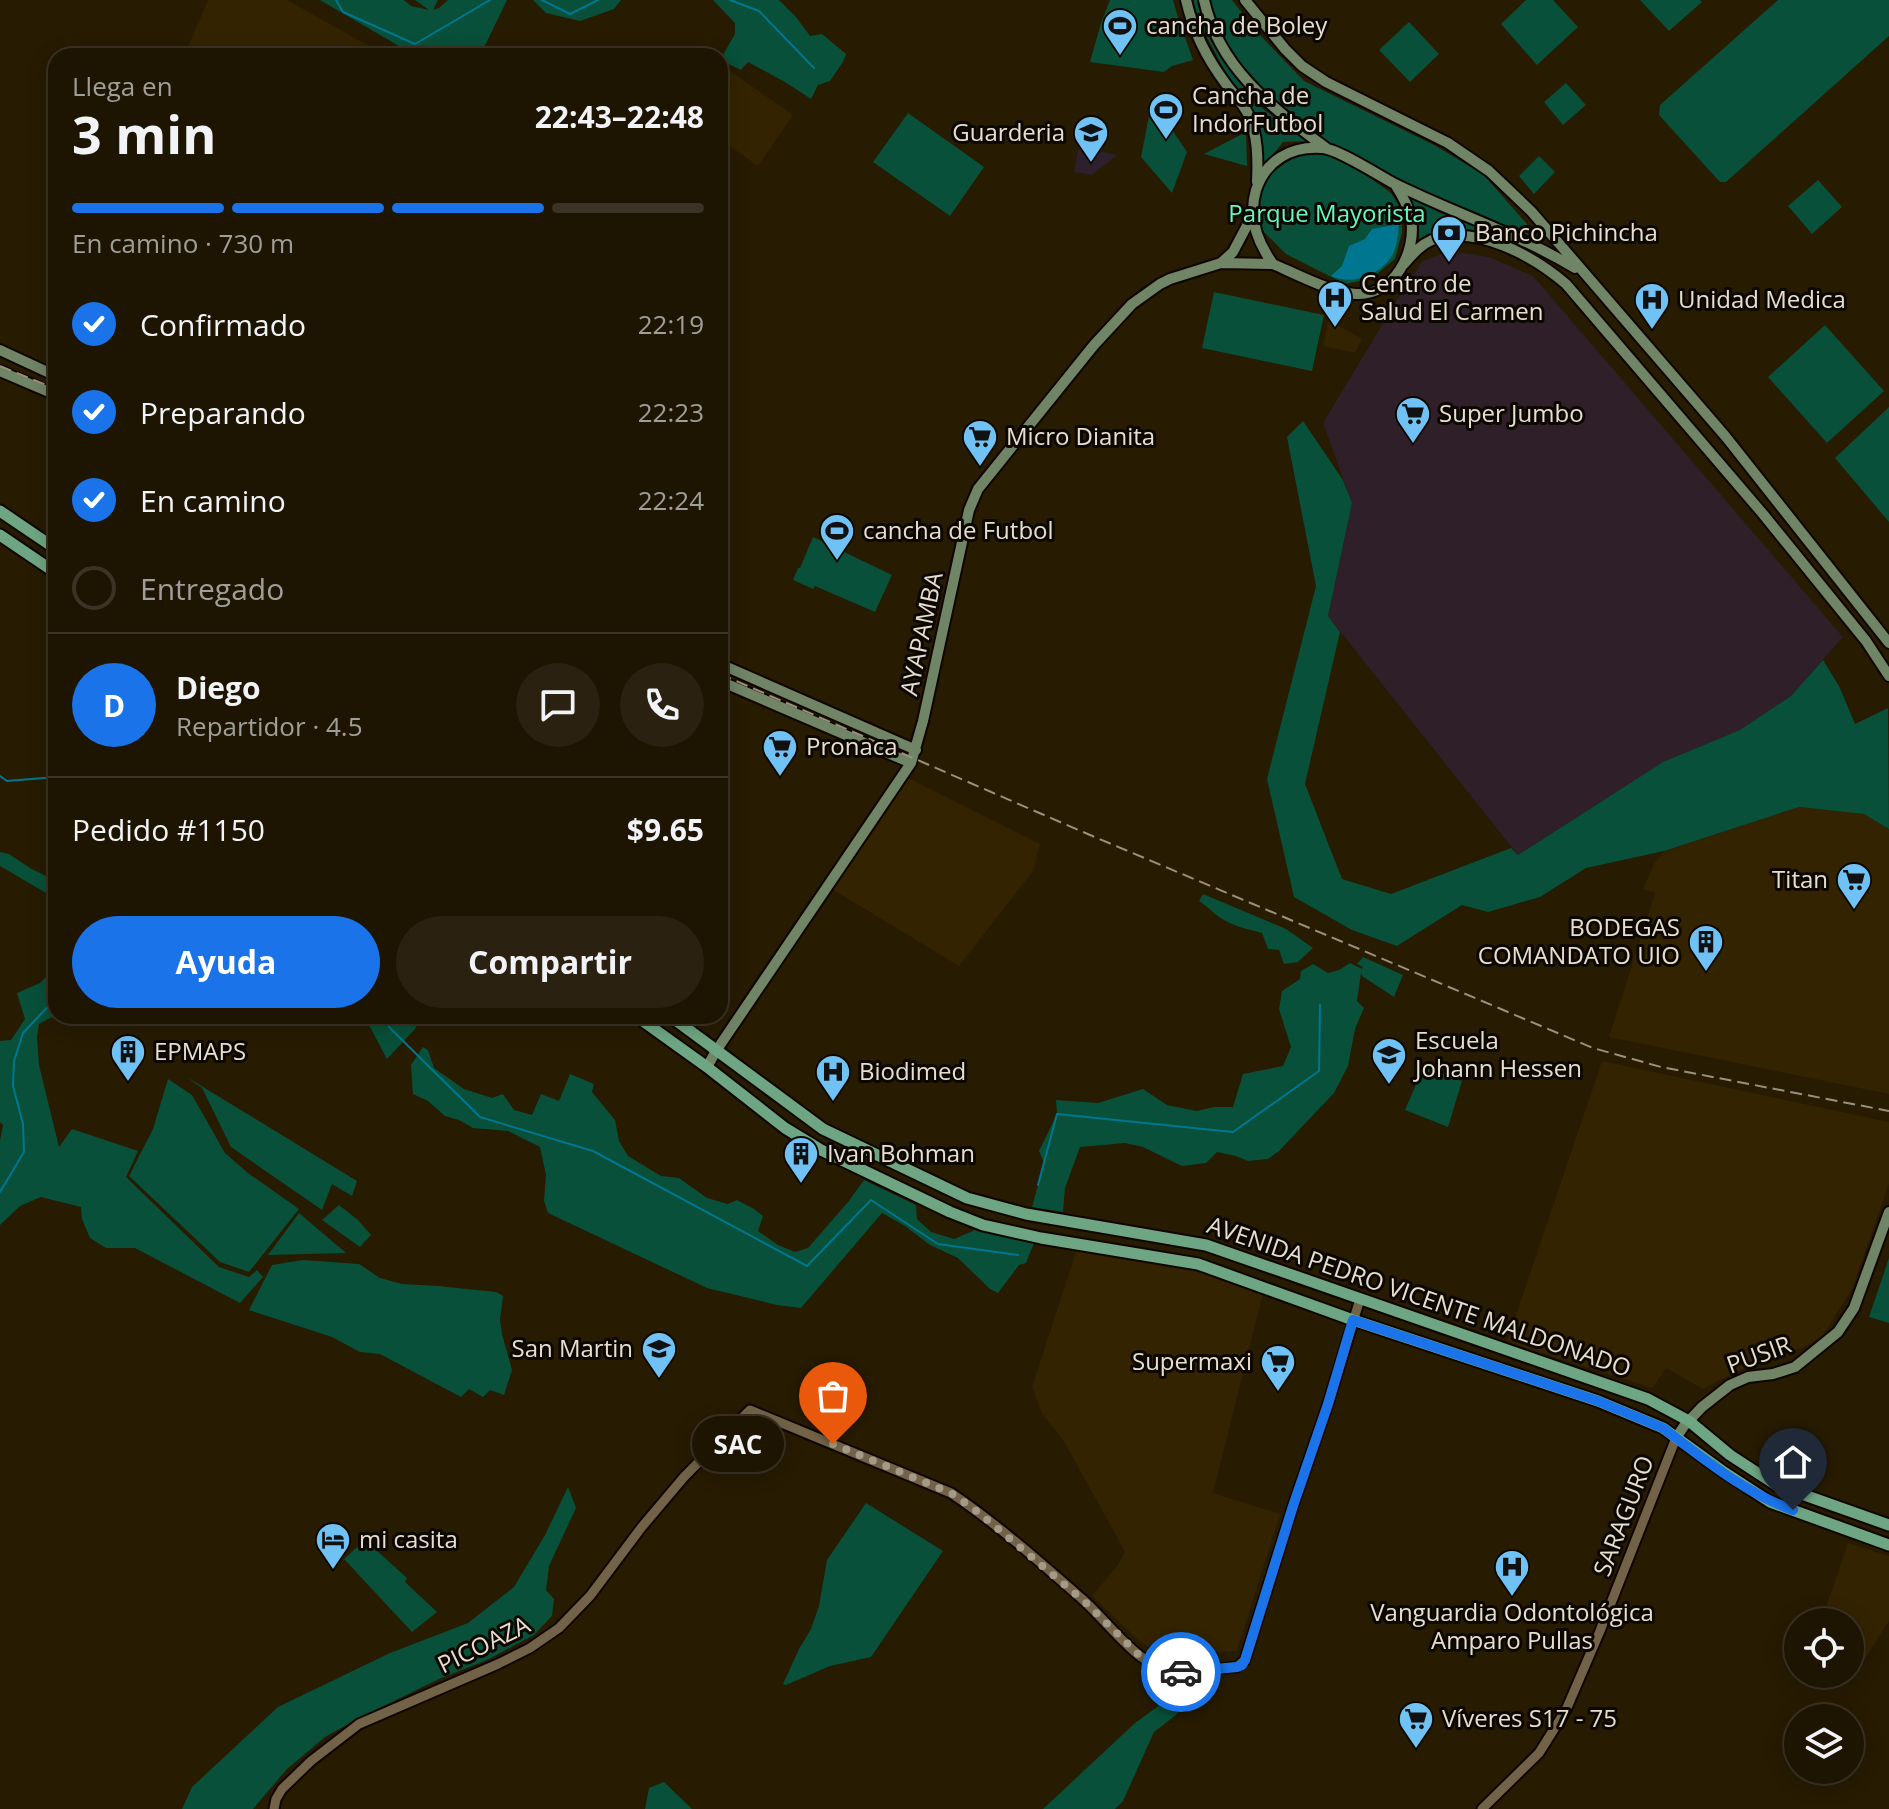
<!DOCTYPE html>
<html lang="es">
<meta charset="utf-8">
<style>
:root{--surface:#1d1402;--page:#2a2111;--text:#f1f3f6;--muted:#a09e99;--line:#3b3324;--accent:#1a73e8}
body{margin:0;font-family:"Open Sans",sans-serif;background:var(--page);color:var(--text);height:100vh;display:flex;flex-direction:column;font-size:30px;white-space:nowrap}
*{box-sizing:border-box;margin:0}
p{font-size:26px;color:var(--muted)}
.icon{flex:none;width:44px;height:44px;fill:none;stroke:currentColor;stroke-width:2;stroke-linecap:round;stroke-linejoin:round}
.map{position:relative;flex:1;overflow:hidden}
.side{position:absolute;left:48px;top:48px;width:680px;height:976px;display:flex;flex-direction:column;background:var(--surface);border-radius:24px;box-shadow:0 4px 20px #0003,0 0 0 2px var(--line)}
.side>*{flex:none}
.buttons{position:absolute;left:1784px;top:1608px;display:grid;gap:16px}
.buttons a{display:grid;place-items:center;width:80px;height:80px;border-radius:50%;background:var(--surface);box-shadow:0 4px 20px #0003,0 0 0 2px var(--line);font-size:40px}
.pin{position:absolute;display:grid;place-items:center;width:68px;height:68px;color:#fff;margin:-82px -34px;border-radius:50% 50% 50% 0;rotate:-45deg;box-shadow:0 0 8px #0007}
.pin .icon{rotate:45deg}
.courier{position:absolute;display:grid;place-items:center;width:80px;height:80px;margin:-40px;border:6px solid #1a73e8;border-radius:50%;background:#fff;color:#222;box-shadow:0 2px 10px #0007}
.bubble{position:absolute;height:56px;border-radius:28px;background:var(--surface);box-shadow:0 4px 20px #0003,0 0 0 2px var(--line);font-size:26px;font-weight:700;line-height:56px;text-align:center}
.summary em{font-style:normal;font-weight:700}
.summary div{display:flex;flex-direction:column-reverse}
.summary{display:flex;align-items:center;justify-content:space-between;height:136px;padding:0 24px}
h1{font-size:52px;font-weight:700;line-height:60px}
.bar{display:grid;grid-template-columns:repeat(4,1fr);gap:12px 8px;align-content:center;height:96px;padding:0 24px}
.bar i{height:10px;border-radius:6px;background:var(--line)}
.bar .current{background:var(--accent)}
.bar p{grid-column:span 4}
.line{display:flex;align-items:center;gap:20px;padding:0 24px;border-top:2px solid var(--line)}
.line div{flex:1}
.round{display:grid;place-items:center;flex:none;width:84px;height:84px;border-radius:42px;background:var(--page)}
ol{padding:0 24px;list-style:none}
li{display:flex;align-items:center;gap:24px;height:88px}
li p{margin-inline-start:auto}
li .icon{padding:8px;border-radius:50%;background:var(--accent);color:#fff;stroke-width:4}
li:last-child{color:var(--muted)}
li i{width:44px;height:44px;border:4px solid var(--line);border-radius:50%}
.primary-button{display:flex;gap:16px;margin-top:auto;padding:16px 24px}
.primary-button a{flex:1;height:92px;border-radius:48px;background:var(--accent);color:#fff;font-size:32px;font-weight:700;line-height:92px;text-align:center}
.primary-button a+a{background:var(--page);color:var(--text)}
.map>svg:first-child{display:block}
.commercial{fill:#2f1f29}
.built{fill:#332300}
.education{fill:#2c202d}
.green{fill:#085039}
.water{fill:#017690}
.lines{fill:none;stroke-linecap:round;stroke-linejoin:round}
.stream{stroke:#017690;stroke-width:2}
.tertiary-casing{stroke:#100500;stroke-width:13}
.secondary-casing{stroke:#100500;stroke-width:14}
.primary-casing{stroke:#100500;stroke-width:15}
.tertiary{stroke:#726348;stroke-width:9}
.secondary{stroke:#708466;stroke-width:10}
.primary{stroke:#6ea683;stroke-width:11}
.rail{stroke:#9a907d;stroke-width:2;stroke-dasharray:12 6;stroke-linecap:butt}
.done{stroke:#a39a87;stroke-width:8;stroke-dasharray:0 14.4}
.route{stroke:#1a73e8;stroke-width:10}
.labels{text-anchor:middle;stroke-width:6;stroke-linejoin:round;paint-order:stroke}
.poi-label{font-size:24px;fill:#e6dece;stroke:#0c0701;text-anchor:start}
.park-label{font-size:24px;fill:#65f8c0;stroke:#0c0701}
.street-label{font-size:24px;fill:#e6dece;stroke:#0c0701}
</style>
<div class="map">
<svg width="1889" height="1809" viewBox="0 0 1889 1809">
<rect width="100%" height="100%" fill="#271b02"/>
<!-- commercial -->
<path class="commercial" d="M1449 251 1489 257 1533 276 1843 637 1791 696 1740 730 1663 762 1518 855 1328 616 1352 503 1323 423 1409 280 1423 261Z"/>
<!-- built -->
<path class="built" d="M208 0H287L387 56H184Z
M720 64 793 115 758 166 720 139Z
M1328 320 1362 339 1355 353 1323 346Z
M908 778 1040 844 1033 871 959 966 832 889Z
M1799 807 1864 814 1889 829V1094L1609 1037 1655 893 1643 889 1654 864 1664 851Z
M1602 1061 1889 1122V1184L1852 1289 1822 1337 1784 1357 1742 1369 1703 1389 1666 1368 1652 1388 1507 1342Z
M1079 1243 1191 1268 1263 1293 1213 1493 1280 1514 1237 1651 1167 1654 1150 1648 1137 1639 1092 1596 1118 1565 1125 1552 1064 1441 1042 1414 1032 1387Z
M1848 1543 1889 1556V1621L1860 1667 1850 1664V1622H1821Z"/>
<!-- education -->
<path class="education" d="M1079 146 1117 155 1092 175 1074 172Z"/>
<!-- green -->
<path class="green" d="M320 0H404L411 6 429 10 415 0H438L433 10 439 8 448 0H507L480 56H461L448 49 444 56H416Z
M533 0H621L614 9 580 21 546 13Z
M713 0H779L796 17 810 36 822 34 846 54 843 62 830 81 818 85 811 99 785 82 748 62 741 70 720 60 735 34V23Z
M1110 0H1173L1177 14 1193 60 1172 66 1164 72 1090 62 1101 23Z
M1193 0H1201L1229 64 1251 100 1307 141 1283 142 1261 169 1259 145 1229 79 1199 22Z
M1208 0H1232L1257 32 1304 81 1434 145 1483 174 1554 255 1344 154 1297 125 1244 74 1217 24Z
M1526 0H1553L1578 27 1537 65 1501 24Z
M1640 0H1700L1702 2 1669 31Z
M1778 0H1889V36L1726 182H1720L1659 115 1660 105Z
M1409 22 1439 54 1410 82 1379 50Z
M1566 83 1586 105 1563 125 1544 102Z
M1152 100 1187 152 1172 193 1141 157Z
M908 113 984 167 950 216 873 162Z
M1246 132 1247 166 1204 154Z
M1326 152 1359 170 1391 193 1398 204 1402 220V233L1395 259 1371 279 1345 284 1286 254 1262 230 1259 213 1261 191 1272 173 1295 156Z
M1539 156 1555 172 1534 194 1519 176Z
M1818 180 1842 207 1812 234 1788 206Z
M1409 196 1438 212 1536 251 1458 231 1419 243V220Z
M1214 292 1324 315 1312 371 1202 348Z
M1825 325 1884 391 1827 443 1768 377Z
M1889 407V522L1835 458Z
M1303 421 1343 480 1352 503 1328 616 1340 632 1305 784 1342 879 1391 894 1511 848 1518 855 1663 762 1740 730 1791 696 1823 660 1839 686 1855 724 1888 708 1889 829 1864 814 1799 807 1664 851 1586 868 1540 897 1488 912 1462 905 1397 946 1352 930 1294 897 1267 779 1316 586 1287 437Z
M813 537 892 575 875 612 815 586 813 589 793 580 798 568H800Z
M0 852 9 854 30 868 56 881V902L53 897 0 866Z
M1203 894 1286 929 1313 948 1298 962 1284 964 1279 950 1268 949 1262 933C1247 929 1232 926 1219 917 1212 912 1207 906 1199 901Z
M1363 957 1403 975 1394 997 1362 976 1361 973 1357 1001 1364 1008 1355 1029 1348 1066 1334 1093 1279 1151 1268 1159 1248 1161 1236 1156 1217 1152 1206 1163 1182 1166 1143 1147 1125 1143 1080 1147 1065 1188 1063 1212 1032 1207 1044 1163 1039 1151 1057 1114 1056 1100 1098 1103 1143 1089 1167 1105 1197 1111 1214 1107H1233L1243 1074 1283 1066 1291 1047 1279 1009 1282 991 1300 979 1301 971 1313 964 1328 973 1339 970 1350 963 1362 969 1363 967 1357 964Z
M56 968V1016H65L50 1018 39 1024 37 1037 39 1065 59 1147 72 1129 138 1151 126 1177 219 1267 249 1277 257 1270 263 1277 240 1303 135 1248H106L90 1238 82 1219 81 1207 41 1197 20 1206 0 1225V1141L3 1125 0 1122V1041L11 1040 25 1019 17 993 40 983Z
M366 1016H421L415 1029 387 1059 369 1025Z
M423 1047 428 1050 434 1068 464 1089 492 1098 503 1094 514 1110 532 1115 541 1094 559 1101 570 1074 594 1084 592 1092 615 1120 619 1141 628 1156 661 1176 679 1178 707 1198 728 1204 737 1200 754 1209 763 1216 758 1231 778 1245 795 1252 808 1248 848 1202 864 1180 916 1205 917 1219 931 1232 954 1239 975 1230 1034 1243 1026 1263 1019 1265 998 1293 990 1289 958 1258 930 1245 905 1226 882 1213 801 1308 777 1305 707 1288 548 1213 544 1201 546 1175 540 1147 508 1131 473 1128 459 1120 445 1116 428 1101 413 1094 411 1065Z
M1424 1066 1462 1081 1448 1127 1405 1110Z
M185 1076 357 1181 352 1196 332 1184 322 1210 231 1147 202 1088Z
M168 1079 192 1095 225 1153 248 1173 299 1209 249 1272 220 1262 129 1176 153 1129Z
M339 1205 358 1220 371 1235 360 1247 322 1220Z
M299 1213 346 1253 268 1255Z
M1889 1258V1323L1869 1317Z
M303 1260 359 1264 380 1278 402 1284 438 1286 496 1292 503 1296 500 1320 502 1334 512 1370 504 1395 490 1390 483 1397 469 1389 461 1397 380 1354 360 1352 332 1337 249 1310 272 1265Z
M568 1487 576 1508 549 1566 546 1590 554 1599 552 1616 534 1635 487 1660 439 1679 363 1716 325 1737 287 1769 253 1809H182L192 1787 278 1707 390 1653 468 1623 514 1587 545 1535Z
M866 1503 943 1551 871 1657 830 1666 786 1685 783 1684 799 1649 811 1629 819 1606 827 1560Z
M365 1540 407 1578 405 1582 437 1612 412 1632 344 1559Z
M1204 1683 1208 1686 1189 1699 1176 1715 1154 1732 1123 1801 1115 1809H1043L1135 1723 1175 1694Z
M664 1782 692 1809H645L649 1788Z"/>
<!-- water -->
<path class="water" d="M1399 224C1398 236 1397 250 1389 260 1376 277 1350 285 1331 276L1342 266 1349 246 1365 239 1372 229Z"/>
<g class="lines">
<!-- stream -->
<path class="stream" d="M336 0 343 12 415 44 490 0
M542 0 570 14 598 0
M730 0 759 11 814 68
M0 776 7 781 56 777
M382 1016 390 1028 480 1117 593 1151 807 1266 871 1200 938 1244 1018 1255
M1038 1185 1057 1114 1233 1132 1319 1071 1320 1005
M0 1192 24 1152 23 1124 13 1086 14 1061 23 1033 56 998"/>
<defs>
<path id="tertiary" d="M274 1809 276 1799 282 1789 311 1761 359 1724 498 1664 530 1648 559 1628 590 1596 641 1528 684 1477 750 1410 951 1493C997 1524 1040 1562 1081 1598 1109 1622 1139 1669 1177 1673L1237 1667 1245 1660 1293 1506 1328 1404 1360 1299
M1482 1809 1539 1753 1566 1710 1600 1631 1676 1438"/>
<path id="secondary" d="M1186 0C1193 31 1207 59 1226 84 1233 94 1243 103 1248 114 1258 134 1258 160 1257 182
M1204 0C1219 69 1273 108 1326 148
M1245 0 1285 49 1302 66 1326 82 1448 143 1489 171 1531 211 1726 437 1889 643
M1395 184C1402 195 1408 205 1411 218 1417 252 1394 296 1356 294 1332 293 1296 274 1273 264 1257 242 1248 217 1256 190 1266 160 1291 146 1322 148 1336 148 1378 175 1393 183 1453 213 1517 233 1575 268
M1221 263 1233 252 1252 216
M1403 265C1412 255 1420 245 1432 240 1477 224 1533 256 1566 284L1763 514 1866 641 1889 676
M0 350 56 376
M0 371 56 395
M720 664 916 750
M720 681 911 763
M707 1067 716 1051 911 763 923 721 969 510 978 489 1094 345 1132 304 1160 284 1170 279 1221 263 1273 264
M1676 1438 1684 1426 1702 1407 1730 1385 1748 1377 1773 1374 1795 1367 1838 1332 1854 1308 1889 1212"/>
<path id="primary" d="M0 511 56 549
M0 535 56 573
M636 1016 707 1067 785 1128 821 1150 950 1212 983 1225 1041 1238 1198 1264 1353 1320 1598 1401 1663 1428 1721 1470 1770 1502 1889 1545
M670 1016 823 1129 967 1198 1026 1214 1206 1245 1648 1399 1689 1421 1730 1455 1776 1485 1889 1525"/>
</defs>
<!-- tertiary casing -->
<use href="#tertiary" class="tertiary-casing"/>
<!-- secondary casing -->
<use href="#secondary" class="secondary-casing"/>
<!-- primary casing -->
<use href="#primary" class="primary-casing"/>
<!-- tertiary -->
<use href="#tertiary" class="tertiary"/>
<!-- secondary -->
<use href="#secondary" class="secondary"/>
<!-- primary -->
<use href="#primary" class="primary"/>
<!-- rail -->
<path class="rail" d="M0 366 56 389
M720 674 1083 832 1593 1048 1661 1067 1889 1111"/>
</g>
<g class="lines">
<!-- done -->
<path class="done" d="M833 1444 951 1493 978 1512 1084 1601 1139 1655 1162 1670 1181 1672"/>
<!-- route -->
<path class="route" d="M1181 1672 1237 1667 1242 1665 1245 1660 1293 1506 1328 1404 1353 1320 1598 1401 1663 1428C1704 1459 1745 1493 1793 1510"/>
</g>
<!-- icons -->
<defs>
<symbol id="stadium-pin" viewBox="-11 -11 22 30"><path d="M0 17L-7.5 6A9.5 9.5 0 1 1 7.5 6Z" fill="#70c1f4" stroke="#0c0701"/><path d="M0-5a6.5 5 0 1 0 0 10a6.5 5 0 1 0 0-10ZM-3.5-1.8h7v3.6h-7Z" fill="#111"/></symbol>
<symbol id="school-pin" viewBox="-11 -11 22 30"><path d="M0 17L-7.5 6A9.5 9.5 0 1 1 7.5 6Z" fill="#70c1f4" stroke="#0c0701"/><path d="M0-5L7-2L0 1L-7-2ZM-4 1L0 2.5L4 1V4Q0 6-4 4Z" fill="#111"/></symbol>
<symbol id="bank-pin" viewBox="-11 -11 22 30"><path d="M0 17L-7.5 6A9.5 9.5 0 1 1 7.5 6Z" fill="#70c1f4" stroke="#0c0701"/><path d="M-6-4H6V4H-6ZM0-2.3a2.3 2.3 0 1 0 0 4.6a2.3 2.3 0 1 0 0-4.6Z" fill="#111"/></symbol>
<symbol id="hospital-pin" viewBox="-11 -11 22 30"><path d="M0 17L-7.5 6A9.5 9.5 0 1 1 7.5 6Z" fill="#70c1f4" stroke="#0c0701"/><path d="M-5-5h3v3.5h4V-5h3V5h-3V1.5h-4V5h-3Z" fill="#111"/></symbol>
<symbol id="supermarket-pin" viewBox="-11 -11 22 30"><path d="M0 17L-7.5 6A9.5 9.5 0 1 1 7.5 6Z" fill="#70c1f4" stroke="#0c0701"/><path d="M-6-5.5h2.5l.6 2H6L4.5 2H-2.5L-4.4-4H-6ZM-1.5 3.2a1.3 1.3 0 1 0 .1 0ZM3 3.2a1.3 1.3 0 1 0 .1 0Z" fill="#111"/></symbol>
<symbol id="building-pin" viewBox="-11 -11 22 30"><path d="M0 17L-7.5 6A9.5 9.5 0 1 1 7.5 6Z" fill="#70c1f4" stroke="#0c0701"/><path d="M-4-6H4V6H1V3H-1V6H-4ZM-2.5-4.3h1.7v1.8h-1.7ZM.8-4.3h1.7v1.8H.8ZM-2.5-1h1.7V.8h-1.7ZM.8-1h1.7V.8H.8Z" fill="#111"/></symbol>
<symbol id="hotel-pin" viewBox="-11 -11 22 30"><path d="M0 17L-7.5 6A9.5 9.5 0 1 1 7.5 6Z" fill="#70c1f4" stroke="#0c0701"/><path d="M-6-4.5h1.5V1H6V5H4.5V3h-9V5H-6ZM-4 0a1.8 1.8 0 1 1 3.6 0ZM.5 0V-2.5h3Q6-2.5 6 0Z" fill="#111"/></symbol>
</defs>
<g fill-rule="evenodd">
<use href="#stadium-pin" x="1100" y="6" width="40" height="54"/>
<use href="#stadium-pin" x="1146" y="90" width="40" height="54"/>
<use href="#school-pin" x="1071" y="113" width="40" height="54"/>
<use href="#bank-pin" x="1429" y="213" width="40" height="54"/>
<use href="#hospital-pin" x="1315" y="278" width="40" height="54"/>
<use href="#hospital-pin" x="1632" y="280" width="40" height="54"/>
<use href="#supermarket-pin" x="1393" y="394" width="40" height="54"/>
<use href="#supermarket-pin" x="960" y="417" width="40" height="54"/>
<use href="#stadium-pin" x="817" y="511" width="40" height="54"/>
<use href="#supermarket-pin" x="760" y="727" width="40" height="54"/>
<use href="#supermarket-pin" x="1834" y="860" width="40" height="54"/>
<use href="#building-pin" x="1686" y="922" width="40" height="54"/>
<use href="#building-pin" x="108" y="1032" width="40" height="54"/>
<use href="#school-pin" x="1369" y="1035" width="40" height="54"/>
<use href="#hospital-pin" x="813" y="1052" width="40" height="54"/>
<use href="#building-pin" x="781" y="1134" width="40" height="54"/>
<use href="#school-pin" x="639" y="1329" width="40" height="54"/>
<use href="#supermarket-pin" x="1258" y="1342" width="40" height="54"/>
<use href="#hotel-pin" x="313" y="1520" width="40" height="54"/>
<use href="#hospital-pin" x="1492" y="1547" width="40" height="54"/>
<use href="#supermarket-pin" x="1396" y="1699" width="40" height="54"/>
</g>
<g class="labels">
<!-- poi labels -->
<g class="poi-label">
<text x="1146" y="34">cancha de Boley</text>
<text x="1192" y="104">Cancha de<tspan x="1192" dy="28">IndorFutbol</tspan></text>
<text x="1065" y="141" text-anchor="end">Guarderia</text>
<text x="1475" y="241">Banco Pichincha</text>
<text x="1361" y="292">Centro de<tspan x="1361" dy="28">Salud El Carmen</tspan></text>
<text x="1678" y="308">Unidad Medica</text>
<text x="1439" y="422">Super Jumbo</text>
<text x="1006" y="445">Micro Dianita</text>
<text x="863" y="539">cancha de Futbol</text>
<text x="806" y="755">Pronaca</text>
<text x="1828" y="888" text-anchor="end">Titan</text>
<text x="1680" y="936" text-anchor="end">BODEGAS<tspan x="1680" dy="28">COMANDATO UIO</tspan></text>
<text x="1415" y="1049">Escuela<tspan x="1415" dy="28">Johann Hessen</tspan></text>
<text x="154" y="1060">EPMAPS</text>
<text x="859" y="1080">Biodimed</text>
<text x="827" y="1162">Ivan Bohman</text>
<text x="633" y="1357" text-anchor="end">San Martin</text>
<text x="1252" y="1370" text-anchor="end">Supermaxi</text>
<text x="359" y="1548">mi casita</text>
<text x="1512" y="1621" text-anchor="middle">Vanguardia Odontológica<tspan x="1512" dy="28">Amparo Pullas</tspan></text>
<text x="1442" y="1727">Víveres S17 - 75</text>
</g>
<!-- park labels -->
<g class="park-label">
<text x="1327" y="222">Parque Mayorista</text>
</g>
<!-- street labels -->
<g class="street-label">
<text transform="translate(922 634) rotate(-78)" y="8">AYAPAMBA</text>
<text transform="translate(1419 1297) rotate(19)" y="8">AVENIDA PEDRO VICENTE MALDONADO</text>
<text transform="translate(1759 1355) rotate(-20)" y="8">PUSIR</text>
<text transform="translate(1624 1516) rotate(-69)" y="8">SARAGURO</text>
<text transform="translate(484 1645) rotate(-26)" y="8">PICOAZA</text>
</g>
</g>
</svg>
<div class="buttons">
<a><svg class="icon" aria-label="locate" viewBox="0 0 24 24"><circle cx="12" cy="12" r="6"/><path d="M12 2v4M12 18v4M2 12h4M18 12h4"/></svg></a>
<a><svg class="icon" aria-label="layers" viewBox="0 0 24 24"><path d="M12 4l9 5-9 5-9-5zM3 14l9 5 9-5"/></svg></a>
</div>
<div class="pin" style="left:833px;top:1444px;background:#ea580c"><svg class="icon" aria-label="bag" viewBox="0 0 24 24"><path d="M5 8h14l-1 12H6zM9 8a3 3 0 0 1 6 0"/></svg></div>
<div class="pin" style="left:1793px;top:1510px;background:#1f2937"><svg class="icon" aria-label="home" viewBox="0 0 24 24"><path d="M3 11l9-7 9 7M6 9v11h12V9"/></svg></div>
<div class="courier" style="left:1181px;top:1672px"><svg class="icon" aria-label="car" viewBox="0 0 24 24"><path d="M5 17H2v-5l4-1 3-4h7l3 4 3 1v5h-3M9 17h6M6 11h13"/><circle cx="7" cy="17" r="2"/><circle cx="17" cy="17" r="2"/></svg></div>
<div class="bubble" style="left:692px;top:1416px;width:92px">SAC</div>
<section class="side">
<div class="summary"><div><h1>3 min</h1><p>Llega en</p></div><em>22:43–22:48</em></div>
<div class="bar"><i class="current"></i><i class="current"></i><i class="current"></i><i></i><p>En camino · 730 m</p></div>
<ol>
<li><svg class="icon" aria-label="check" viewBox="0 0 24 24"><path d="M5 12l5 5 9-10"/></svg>Confirmado<p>22:19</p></li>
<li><svg class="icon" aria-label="check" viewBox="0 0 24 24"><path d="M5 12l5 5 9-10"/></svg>Preparando<p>22:23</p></li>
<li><svg class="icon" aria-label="check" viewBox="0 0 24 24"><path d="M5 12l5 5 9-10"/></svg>En camino<p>22:24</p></li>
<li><i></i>Entregado</li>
</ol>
<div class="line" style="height:144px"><b class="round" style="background:var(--accent);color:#fff">D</b><div><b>Diego</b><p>Repartidor · 4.5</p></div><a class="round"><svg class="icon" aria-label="chat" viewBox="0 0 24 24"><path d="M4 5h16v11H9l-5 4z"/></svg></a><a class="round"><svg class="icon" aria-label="phone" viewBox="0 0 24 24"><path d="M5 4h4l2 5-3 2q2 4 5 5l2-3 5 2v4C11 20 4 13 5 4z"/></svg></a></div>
<div class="line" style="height:104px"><div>Pedido #1150</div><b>$9.65</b></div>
<div class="primary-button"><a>Ayuda</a><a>Compartir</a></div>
</section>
</div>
